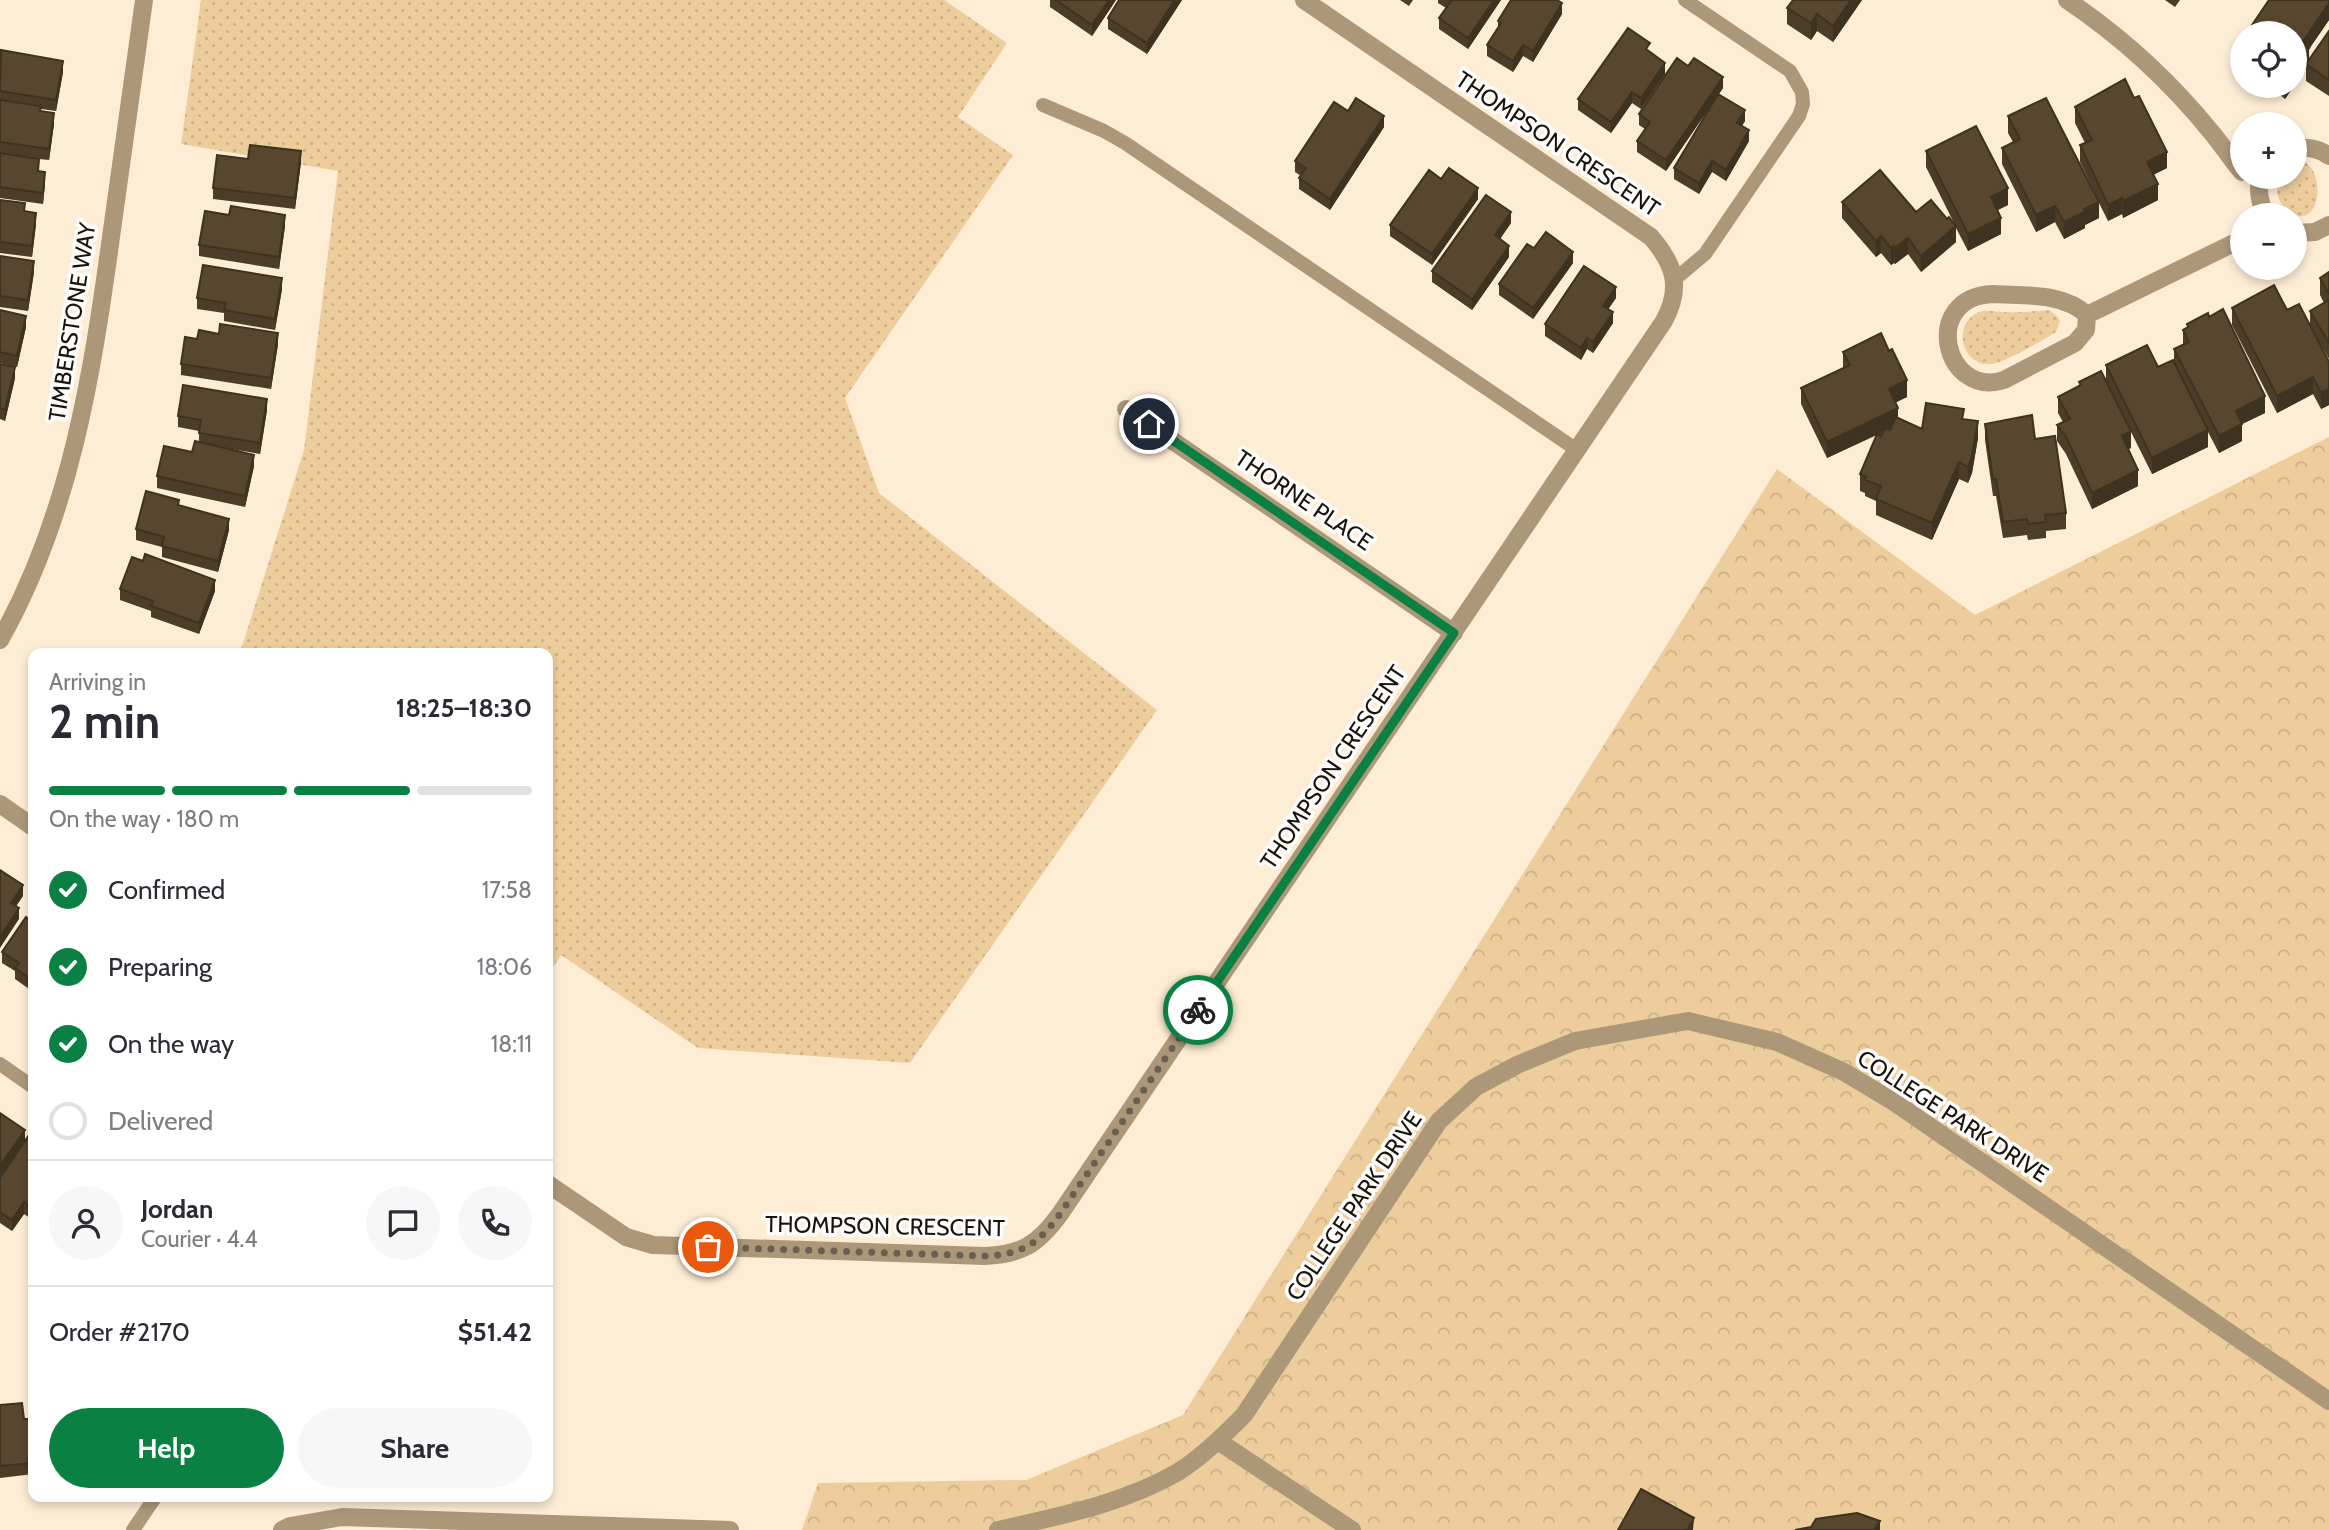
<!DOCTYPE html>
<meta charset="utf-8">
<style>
:root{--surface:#fff;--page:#f7f7f7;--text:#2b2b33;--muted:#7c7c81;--line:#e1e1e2;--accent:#0b8043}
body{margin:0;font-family:Cabin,sans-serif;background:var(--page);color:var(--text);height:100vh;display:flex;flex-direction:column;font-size:26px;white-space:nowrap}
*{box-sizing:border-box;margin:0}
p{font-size:23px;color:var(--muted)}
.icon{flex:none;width:38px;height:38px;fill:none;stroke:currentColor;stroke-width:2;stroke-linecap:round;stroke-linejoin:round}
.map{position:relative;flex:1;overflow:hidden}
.details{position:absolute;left:28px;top:648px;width:525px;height:854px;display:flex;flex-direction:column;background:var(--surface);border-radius:14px;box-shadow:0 4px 10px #0003}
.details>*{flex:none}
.controls{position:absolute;left:2230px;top:21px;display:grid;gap:14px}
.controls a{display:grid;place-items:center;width:77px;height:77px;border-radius:50%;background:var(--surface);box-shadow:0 4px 10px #0003;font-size:35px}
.pin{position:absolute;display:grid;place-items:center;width:60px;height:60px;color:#fff;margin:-30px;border:4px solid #fff;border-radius:50%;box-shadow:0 2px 7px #0007}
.courier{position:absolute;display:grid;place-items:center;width:70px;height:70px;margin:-35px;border:5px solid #0b8043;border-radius:50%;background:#fff;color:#222;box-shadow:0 2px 9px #0007}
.head em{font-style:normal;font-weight:700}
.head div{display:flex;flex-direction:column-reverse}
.head{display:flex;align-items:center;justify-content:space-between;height:119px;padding:0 21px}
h1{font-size:46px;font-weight:700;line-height:52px}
.bar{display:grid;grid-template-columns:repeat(4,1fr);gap:10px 7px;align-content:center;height:84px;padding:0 21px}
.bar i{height:9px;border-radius:5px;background:var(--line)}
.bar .on{background:var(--accent)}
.bar p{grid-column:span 4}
.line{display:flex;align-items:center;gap:18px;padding:0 21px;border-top:2px solid var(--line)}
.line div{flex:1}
.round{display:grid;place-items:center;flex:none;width:74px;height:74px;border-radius:37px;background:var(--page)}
ol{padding:0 21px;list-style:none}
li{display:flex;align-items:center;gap:21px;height:77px}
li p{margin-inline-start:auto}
li .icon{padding:7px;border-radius:50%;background:var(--accent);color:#fff;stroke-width:4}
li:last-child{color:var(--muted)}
li i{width:38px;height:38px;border:4px solid var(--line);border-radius:50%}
.button{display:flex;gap:14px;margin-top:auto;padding:14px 21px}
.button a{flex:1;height:80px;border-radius:42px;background:var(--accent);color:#fff;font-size:28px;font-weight:700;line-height:80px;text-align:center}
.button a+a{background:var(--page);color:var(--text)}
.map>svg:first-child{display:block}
.green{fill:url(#green-dots)}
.forest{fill:url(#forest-crowns)}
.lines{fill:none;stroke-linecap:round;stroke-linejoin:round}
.service{stroke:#ad9779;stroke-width:14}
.minor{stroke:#ad9779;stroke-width:18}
.tertiary{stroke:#ad9779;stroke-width:18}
.wall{fill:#4c3d28}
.shaded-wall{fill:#3e3220}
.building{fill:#58472e;stroke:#3e3220;stroke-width:2}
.done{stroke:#6a5f50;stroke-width:7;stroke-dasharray:0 12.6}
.route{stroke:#0b8043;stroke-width:9}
.labels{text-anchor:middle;stroke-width:7;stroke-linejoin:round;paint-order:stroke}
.street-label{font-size:23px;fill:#1a1309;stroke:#fdfdfd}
</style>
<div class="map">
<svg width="2329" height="1530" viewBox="0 0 2329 1530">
<defs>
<pattern id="green-dots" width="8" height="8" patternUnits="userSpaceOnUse" patternTransform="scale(1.75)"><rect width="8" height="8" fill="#eecd9d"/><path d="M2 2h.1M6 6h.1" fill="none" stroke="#ccaf86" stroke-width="1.8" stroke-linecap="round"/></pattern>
<pattern id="forest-crowns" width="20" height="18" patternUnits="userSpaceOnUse" patternTransform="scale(1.75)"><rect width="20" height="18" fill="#eecd9d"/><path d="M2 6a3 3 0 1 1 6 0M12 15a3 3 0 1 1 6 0" fill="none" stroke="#ccaf86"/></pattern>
</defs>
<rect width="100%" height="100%" fill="#feedd5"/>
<!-- green -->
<path class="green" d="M201 0H944L1007 43 958 117 1013 155 845 398 879 493 1157 710 910 1063 698 1048 561 955 548 975V653H240L304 450 338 171 181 144Z
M2301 161C2329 168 2320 240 2285 208 2276 199 2276 188 2279 177H2294V163Z
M2049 310 2057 316 2060 321 2056 332C2044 340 2006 361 1993 364 1960 369 1950 319 1983 311 1990 310 1998 312 2005 312 2019 313 2034 311 2049 310Z"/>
<!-- forest -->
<path class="forest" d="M2329 437V1530H802L818 1483 1026 1480 1183 1415 1777 469 1975 615Z"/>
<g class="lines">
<!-- service -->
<path class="service" d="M1043 105 1104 131 1125 143 1577 450
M1674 280 1705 254 1799 116 1803 104 1802 92 1790 71 1685 0
M0 1064 33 1087
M133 1530 156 1496"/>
<!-- minor -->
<path class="minor" d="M2067 0C2122 37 2170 81 2212 133 2222 145 2231 159 2242 172
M2294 148C2308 147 2318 148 2329 156
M2260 177C2258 192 2259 202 2266 215
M2294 233 2315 232 2329 225
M1993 294C2023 296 2063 292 2087 315L2086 330 2075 343 2004 380C1944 399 1920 297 1993 294Z
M2087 315 2242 239
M1126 409 1454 633
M0 804 33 827
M548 1184 626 1237 653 1245 985 1256C1023 1254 1038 1244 1060 1214L1664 321C1682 288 1675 265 1651 237L1304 0
M1218 1441 1352 1530
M282 1530 290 1526 342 1517 730 1530
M998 1530C1059 1516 1123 1504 1178 1472 1202 1457 1224 1435 1244 1415L1439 1121 1476 1087 1517 1065 1575 1041 1688 1021 1777 1042 1844 1072 1894 1102 2329 1401"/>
<!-- tertiary -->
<path class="tertiary" d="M0 640C70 516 92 376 111 237 122 158 133 79 144 0"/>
</g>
<!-- wall -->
<path class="wall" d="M1050 0H1116L1092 36 1050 7Z
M1182 0 1147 54 1108 29V18Z
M1400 0H1413L1409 6Z
M1438 0H1501L1468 49 1439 29V18L1446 8 1438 3Z
M1793 0H1862L1833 42 1817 31 1811 40 1787 24V8Z
M2165 0H2180L2175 7Z
M2329 0V20L2309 49V60L2329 31V96L2306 81V68L2285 99 2269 86H2294V33H2252V25Z
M1562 14 1533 62 1523 56 1513 72 1487 56V45L1498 28V21Z
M1650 52 1665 74 1641 109 1632 103 1611 133 1578 110V99Z
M0 55 63 72 56 111 41 109V111L54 124 49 160 39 159V171L45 183 43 204 0 198Z
M1723 88 1719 94 1745 121 1742 125 1749 141 1726 181 1712 172 1699 194 1674 179V168L1716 98 1666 171 1637 152V141L1645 129 1639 125V114Z
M2075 107 2167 168 2153 175 2158 200 2123 218 2122 214 2108 221 2099 203V218L2085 225V228L2064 239 2055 222 2036 232 2002 164V148L2013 142 2008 133V116L2095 193 2080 162V145L2085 143 2075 123Z
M1348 111 1384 127 1330 210 1299 189V178L1301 176 1295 172V161Z
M1926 151 2008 205 1998 210 2001 234 1968 251 1956 228V242L1921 272 1908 254 1895 264 1894 263 1891 265 1881 253 1876 257 1842 218V202L1916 212 1947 219 1954 223 1926 167Z
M248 159 301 162 295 209 213 199V188Z
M1441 179 1478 199 1432 265 1390 236V225Z
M0 200 25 212 36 224 32 257 0 253Z
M1511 223 1500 239 1509 257 1472 310 1432 282V271Z
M285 226 279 269 199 256V245Z
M1534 248 1573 263 1533 319 1499 295V284Z
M0 256 34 272 28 311 0 307Z
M2329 272V359L2318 340 2329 362V405L2321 409 2313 394 2277 413 2232 325V308L2287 310 2310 325V311L2324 303 2320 295V278Z
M282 289 275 330 224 321V313L197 309V298Z
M1616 298 1608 309 1613 323 1593 353 1587 349 1581 360 1545 336V324Z
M0 310 26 327 17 367 0 363Z
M2187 324 2265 413 2242 424V441L2219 453 2208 432V447L2152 474 2131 432V448L2128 449 2138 486 2092 509 2066 454 2057 441V425L2063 422 2058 413V397L2079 386V382H2106V365L2158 367 2174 362V349L2183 345V330L2187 328Z
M197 339 278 344 271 389 181 375V364Z
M1843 352 1907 397 1895 402 1898 418 1922 429 1964 419 1978 438 1972 473 1968 483 1959 479 1932 540 1876 515V501L1865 496V493L1860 491V474L1877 435 1827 458 1801 404V388L1843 368Z
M0 364 15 378 5 421 0 419Z
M267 410 260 454 231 449 254 466 245 507 157 488V476L192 452 199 442V431L178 427V416Z
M1985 424 2035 439 2066 513V529L2046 531V538L2028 540 2027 535 2003 538 1996 496H1993L1985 440Z
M179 505 229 530 218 572 162 557V547L136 540V529Z
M120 589 215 591 199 634 151 617V611L120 600Z
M33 922V990L32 991 15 979V971L2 963V952Z
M33 1129V1220L24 1214 12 1231 0 1223V1178Z
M0 1405 24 1419H33V1474L0 1478Z"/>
<!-- shaded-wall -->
<path class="shaded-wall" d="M1109 0H1116L1092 36V25Z
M1175 0H1182L1147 54V43Z
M1494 0H1501L1468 49V38Z
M1851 0H1862L1833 42V26Z
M1562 3V14L1533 62V51Z
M2329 3V20L2309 49V64H2306V68L2285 99V86H2294V69L2302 43Z
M1817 14V31L1811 40V23Z
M1523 45V56L1513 72V61Z
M63 61V72L56 111V100Z
M1665 63V74L1641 109V98Z
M1723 77V88L1666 171V160Z
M1632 92V103L1611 133V122Z
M1745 110V121L1737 134V123Z
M54 113V124L49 160V149Z
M1384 116V127L1330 210V199Z
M1749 130V141L1726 181V170Z
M301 151V162L295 209V198Z
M2167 152V168L2147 178V162Z
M1712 161V172L1699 194V183Z
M45 172V183L43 204V193Z
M2158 184V200L2123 218V201Z
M1478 188V199L1432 265V254Z
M2008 188V205L1991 213V197Z
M2122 198V214L2108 221V205Z
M2099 202V218L2085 225V228L2064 239V222L2084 209Z
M2055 206V222L2036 232V215Z
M1511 212V223L1495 246V235Z
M36 213V224L32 257V246Z
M285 215V226L279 269V257Z
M2001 218V234L1968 251V234Z
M1956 226V242L1921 272V256Z
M1881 236V253L1876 257V241Z
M1908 238V254L1895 264V248Z
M1509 246V257L1472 310V299Z
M1894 246V263L1891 265V248Z
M1573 252V263L1533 319V308Z
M34 261V272L28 311V300Z
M282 278V289L275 330V319Z
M1616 287V298L1603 317V306Z
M1613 312V323L1593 353V342Z
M26 316V327L17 367V356Z
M278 333V344L271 389V378Z
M1587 338V349L1581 360V348Z
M15 367V378L5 421V410Z
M2313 377V394L2277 413V396Z
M1907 380V397L1889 406V389Z
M2329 389V405L2321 409V393Z
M2265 396V413L2242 424V441L2219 453V436L2236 411Z
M267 399V410L260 454V443Z
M1898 408V424L1827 458V442Z
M1978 421V438L1972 473 1968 483V467Z
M2208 430V447L2152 474V458Z
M2131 431V448L2122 452V436Z
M254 455V466L245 507V496Z
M1959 462V479L1932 540V523Z
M2138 470V486L2092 509V493Z
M229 519V530L218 572V561Z
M215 580V591L199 634V623Z
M23 885V896L11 914V903Z
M19 908V919L0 948V937Z
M25 1130V1141L0 1177V1166Z
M24 1202V1214L12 1231V1220Z
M1694 1518 1693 1530H1687Z
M1880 1521V1530H1874Z"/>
<!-- building -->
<path class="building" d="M1056 0H1109L1092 25Z
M1119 0H1175L1147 43 1108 18Z
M1450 0H1494L1468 38 1439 18 1451 1Z
M1511 0H1557L1562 3 1533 51 1523 45 1513 61 1487 45 1501 23 1498 21Z
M1793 0H1851L1833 26 1817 14 1811 23 1787 8Z
M2269 0H2329V3L2302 43 2309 48 2294 69V33H2264L2252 25Z
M1628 28 1650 43 1646 49 1665 63 1641 98 1632 92 1611 122 1578 99Z
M2329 31V80L2306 64Z
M1 50 63 61 56 100 0 91Z
M1677 58 1688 66 1694 58 1723 77 1666 160 1637 141 1650 122 1639 114Z
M2125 79 2134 98 2139 96 2167 152 2147 162 2158 184 2123 201 2122 198 2108 205 2080 145 2092 140 2075 107Z
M1718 94 1745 110 1737 123 1749 130 1726 170 1712 161 1699 183 1674 168Z
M1356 98 1384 116 1330 199 1299 178 1306 168 1295 161 1334 102 1348 111Z
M2046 98 2099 202 2084 209 2085 212 2064 222 2055 206 2036 215 2002 148 2020 139 2008 116Z
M0 100 41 106 40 111 54 113 49 149 0 142Z
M1976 126 2008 188 1991 197 2001 218 1968 234 1926 151Z
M250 145 301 151 295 198 213 188 217 155 248 159Z
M0 153 39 159 38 171 45 172 43 193 0 187Z
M1449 168 1478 188 1432 254 1390 225 1429 170 1441 179Z
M1880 170 1916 212 1931 200 1947 219 1949 217 1956 226 1921 256 1908 238 1895 248 1894 246 1891 248 1881 236 1876 241 1842 202Z
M1486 195 1511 212 1495 235 1509 246 1472 299 1432 271Z
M0 200 25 203 24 211 36 213 32 246 0 242Z
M231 206 285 215 279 257 199 245 205 211 229 215Z
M1546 232 1573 252 1533 308 1499 284 1527 244 1534 248Z
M0 256 34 261 28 300 0 296Z
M203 265 282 278 275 319 224 310 226 303 197 298Z
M1584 266 1616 287 1603 306 1613 312 1593 342 1587 338 1581 348 1545 324Z
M2329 272V294L2320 278Z
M2274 285 2287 310 2299 304 2329 362V389L2321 393 2313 377 2277 396 2232 308Z
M2329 300V343L2310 311Z
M2223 309 2265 396 2236 411 2242 424 2219 436 2174 349 2189 342 2183 330 2188 327 2187 324 2208 313 2209 317Z
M0 310 26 316 17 356 0 352Z
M220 324 278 333 271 378 181 364 185 337 197 339 199 330 219 334Z
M1881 333 1889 351 1892 349 1907 380 1889 389 1898 408 1827 442 1801 388 1850 365 1843 352Z
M2147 345 2158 367 2173 360 2208 430 2152 458 2106 365Z
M0 364 15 367 5 410 0 408Z
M2101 371 2131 431 2122 436 2138 470 2092 493 2066 437 2057 425 2070 419 2058 397 2081 385 2079 382Z
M183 385 267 399 260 443 199 433 201 420 178 416Z
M1926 403 1964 409 1962 419 1978 421 1972 456 1968 467 1959 462 1932 523 1876 499 1881 486 1865 480 1866 477 1860 474 1877 434 1881 436 1885 428 1890 430 1896 417 1922 429Z
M2032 415 2035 439 2055 436 2066 513 2045 515 2046 522 2028 524 2027 519 2003 522 1996 479 1993 480 1985 424Z
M195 441 254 455 245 496 157 476 164 446 192 452Z
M146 491 179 500 178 505 229 519 218 561 162 546 164 537 136 529Z
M145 554 215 580 199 623 151 606 153 601 120 589 132 557 143 561Z
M0 870 23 885 11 903 19 908 0 937Z
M26 917 33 922V978L32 980 15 968 19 963 2 952Z
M0 1113 25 1130 0 1166Z
M33 1129V1209L24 1202 12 1220 0 1212V1178Z
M22 1403 24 1419H33V1463L0 1466V1405Z
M1641 1489 1694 1518 1687 1530H1618Z
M1857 1513 1880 1521 1874 1530H1795L1811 1527 1816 1519Z"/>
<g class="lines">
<!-- done -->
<path class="done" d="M708 1247 985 1256C1023 1254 1038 1244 1060 1214L1198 1010"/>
<!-- route -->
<path class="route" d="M1149 424 1454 633 1198 1010"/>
</g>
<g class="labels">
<!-- street labels -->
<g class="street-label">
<text transform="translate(1558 144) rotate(34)" y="8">THOMPSON CRESCENT</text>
<text transform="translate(72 322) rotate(-81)" y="8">TIMBERSTONE WAY</text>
<text transform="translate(1304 500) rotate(34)" y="8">THORNE PLACE</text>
<text transform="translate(1333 767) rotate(-56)" y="8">THOMPSON CRESCENT</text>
<text transform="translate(1953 1116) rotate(33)" y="8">COLLEGE PARK DRIVE</text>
<text transform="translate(1354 1206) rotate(-56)" y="8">COLLEGE PARK DRIVE</text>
<text transform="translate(885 1226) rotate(1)" y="8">THOMPSON CRESCENT</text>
</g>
</g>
</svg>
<div class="controls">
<a><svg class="icon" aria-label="locate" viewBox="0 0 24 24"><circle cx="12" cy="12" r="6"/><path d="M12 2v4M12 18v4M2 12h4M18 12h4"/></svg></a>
<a>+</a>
<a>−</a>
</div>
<div class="pin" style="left:708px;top:1247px;background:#ea580c"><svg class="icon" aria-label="bag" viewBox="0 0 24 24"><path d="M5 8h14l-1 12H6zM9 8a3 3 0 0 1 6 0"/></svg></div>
<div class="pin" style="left:1149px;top:424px;background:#1f2937"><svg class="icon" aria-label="home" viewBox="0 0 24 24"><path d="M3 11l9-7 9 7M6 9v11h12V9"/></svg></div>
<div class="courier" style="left:1198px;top:1010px"><svg class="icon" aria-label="bike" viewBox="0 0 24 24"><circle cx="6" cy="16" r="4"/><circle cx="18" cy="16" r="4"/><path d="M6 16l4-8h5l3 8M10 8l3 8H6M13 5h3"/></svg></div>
<section class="details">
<div class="head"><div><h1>2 min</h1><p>Arriving in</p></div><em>18:25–18:30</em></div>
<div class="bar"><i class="on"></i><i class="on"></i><i class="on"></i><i></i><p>On the way · 180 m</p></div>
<ol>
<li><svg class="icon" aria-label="check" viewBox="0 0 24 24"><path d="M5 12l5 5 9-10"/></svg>Confirmed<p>17:58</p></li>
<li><svg class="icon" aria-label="check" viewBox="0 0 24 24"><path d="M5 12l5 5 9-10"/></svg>Preparing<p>18:06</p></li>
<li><svg class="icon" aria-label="check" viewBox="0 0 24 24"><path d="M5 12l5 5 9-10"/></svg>On the way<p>18:11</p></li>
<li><i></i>Delivered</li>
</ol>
<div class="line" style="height:126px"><a class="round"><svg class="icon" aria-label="person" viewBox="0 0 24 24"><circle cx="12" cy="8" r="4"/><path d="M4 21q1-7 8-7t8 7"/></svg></a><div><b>Jordan</b><p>Courier · 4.4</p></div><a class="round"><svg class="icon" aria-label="chat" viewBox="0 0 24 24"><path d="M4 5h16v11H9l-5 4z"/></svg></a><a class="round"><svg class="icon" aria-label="phone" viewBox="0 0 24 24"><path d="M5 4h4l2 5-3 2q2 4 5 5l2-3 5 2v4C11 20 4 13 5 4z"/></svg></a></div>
<div class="line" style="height:91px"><div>Order #2170</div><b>$51.42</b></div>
<div class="button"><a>Help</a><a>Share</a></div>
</section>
</div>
